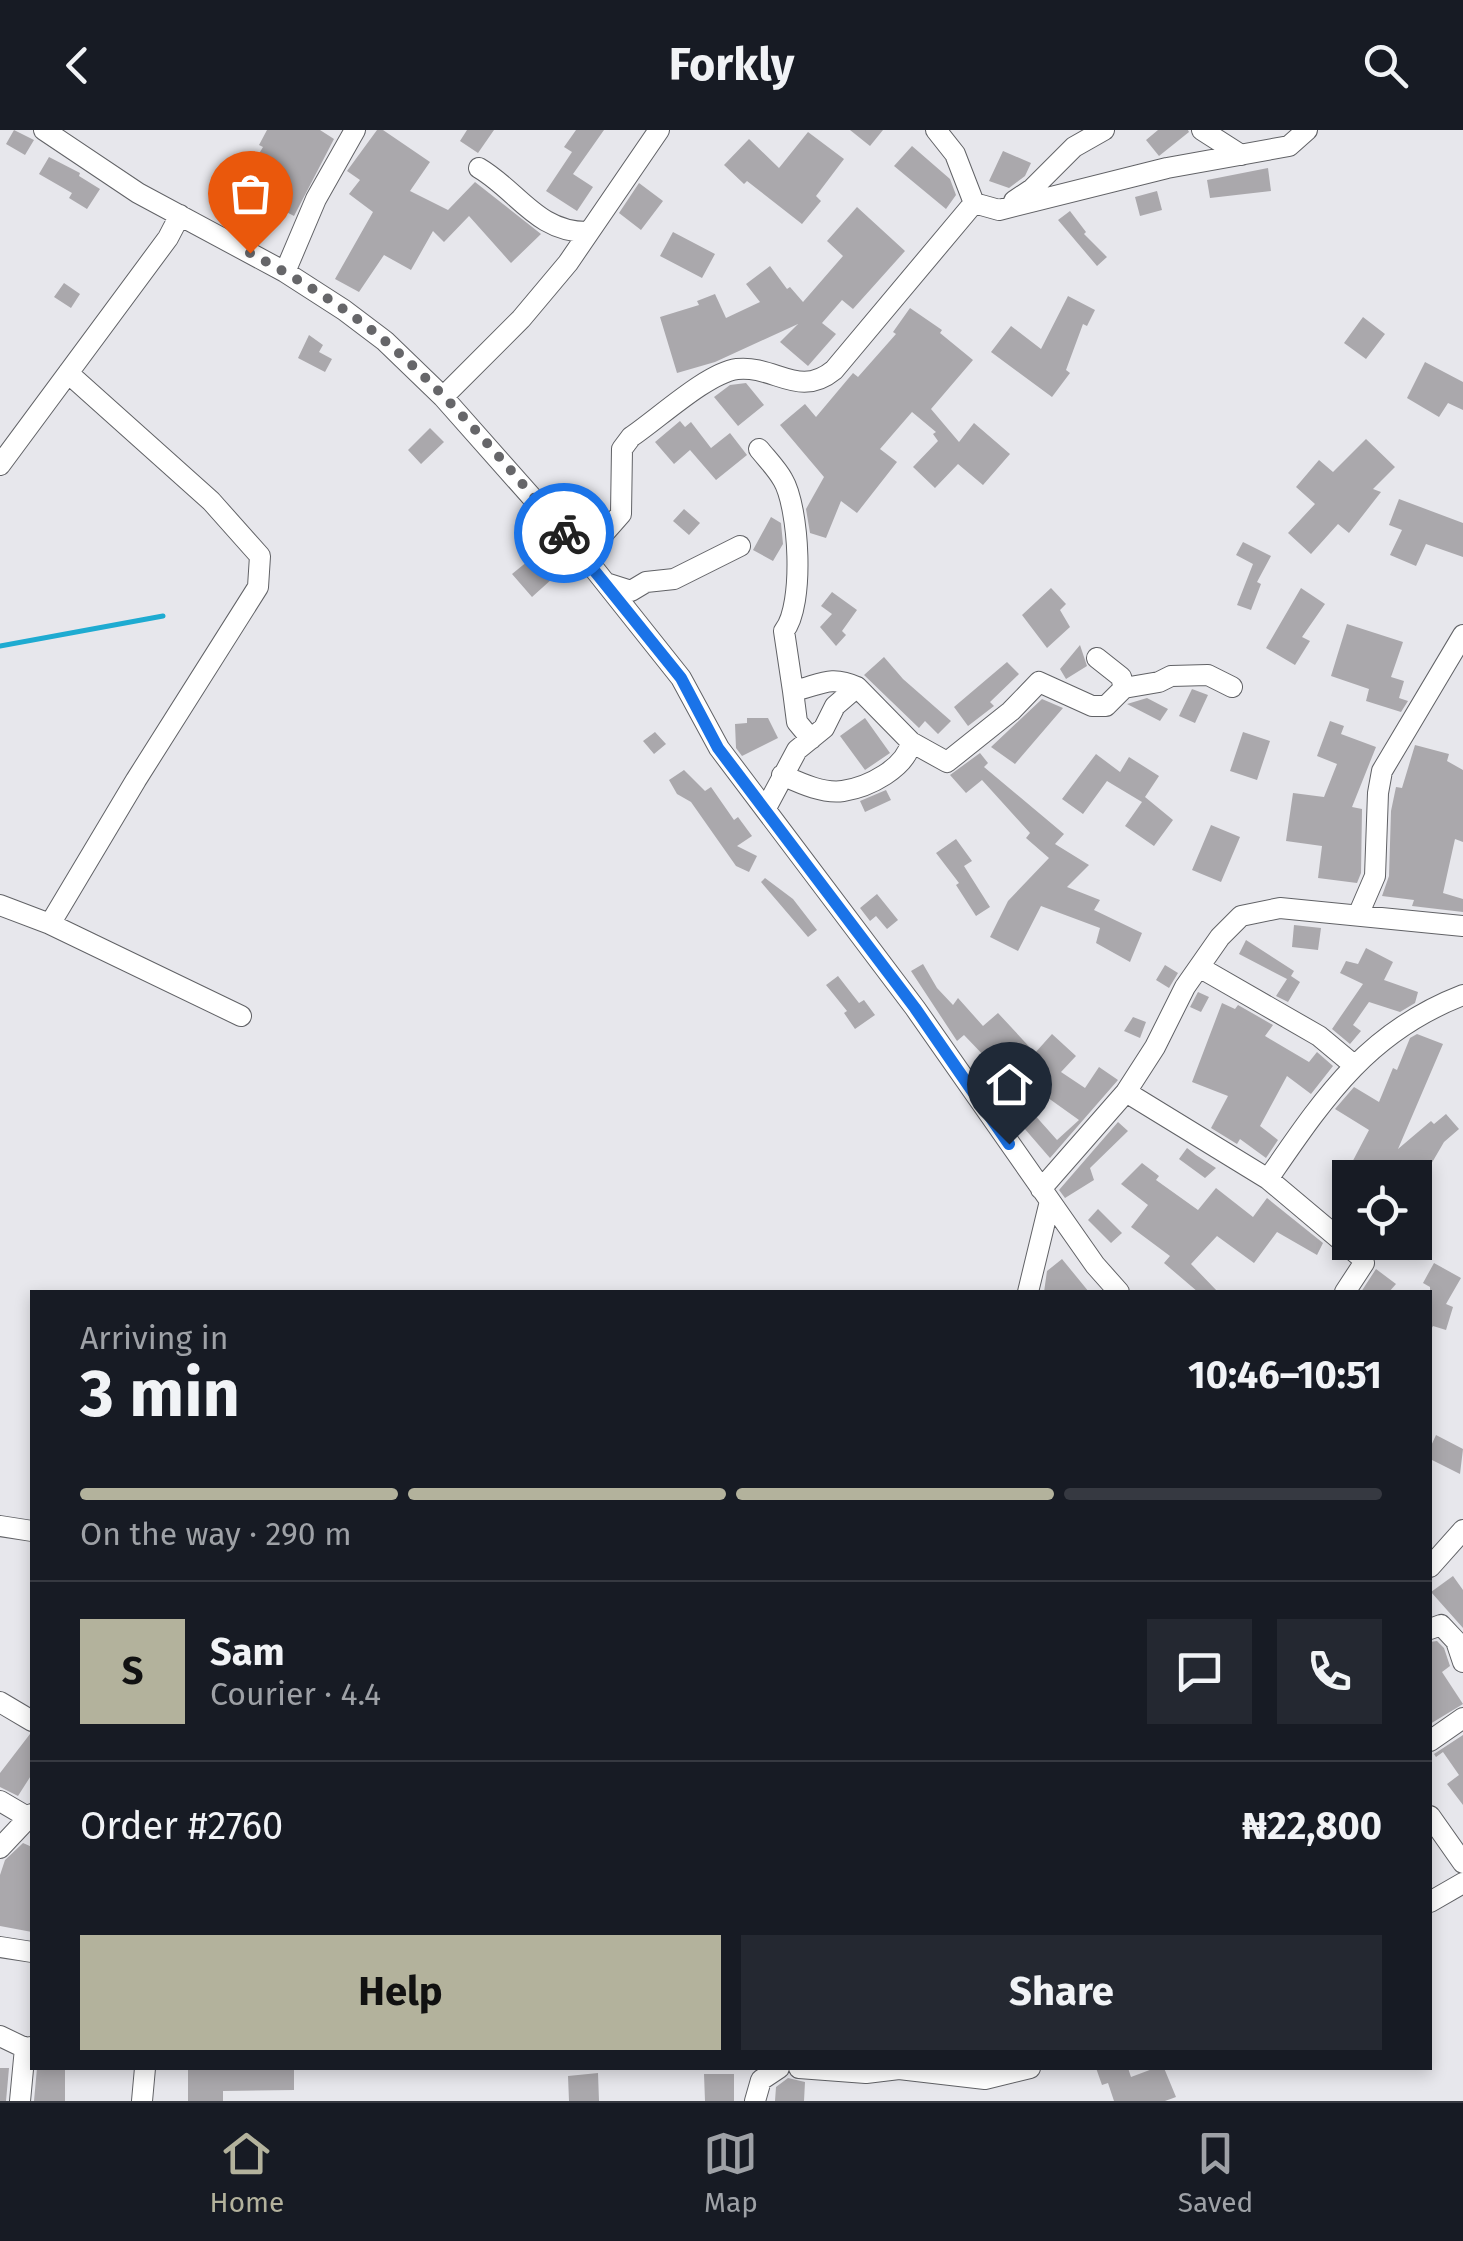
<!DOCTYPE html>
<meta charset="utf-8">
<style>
:root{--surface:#171b24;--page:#242831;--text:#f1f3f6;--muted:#9ea1a6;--line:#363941;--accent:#b3b29c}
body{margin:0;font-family:"Fira Sans",sans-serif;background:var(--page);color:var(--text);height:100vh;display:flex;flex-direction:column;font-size:38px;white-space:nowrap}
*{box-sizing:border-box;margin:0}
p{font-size:32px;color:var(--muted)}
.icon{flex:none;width:55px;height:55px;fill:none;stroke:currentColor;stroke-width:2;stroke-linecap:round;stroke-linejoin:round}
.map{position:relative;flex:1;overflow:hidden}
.panel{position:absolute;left:30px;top:1160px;width:1402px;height:780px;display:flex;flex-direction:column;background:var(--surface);border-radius:0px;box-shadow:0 5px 15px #0003}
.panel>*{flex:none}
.tools{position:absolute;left:1332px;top:1030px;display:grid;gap:20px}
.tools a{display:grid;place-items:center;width:100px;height:100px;border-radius:0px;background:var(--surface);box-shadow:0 5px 15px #0003;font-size:50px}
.pin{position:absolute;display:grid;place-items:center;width:85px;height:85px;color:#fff;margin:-102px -42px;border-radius:50% 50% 50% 0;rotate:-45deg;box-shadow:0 0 10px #0007}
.pin .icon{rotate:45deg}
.courier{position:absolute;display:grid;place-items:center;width:100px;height:100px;margin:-50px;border:8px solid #1a73e8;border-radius:50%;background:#fff;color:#222;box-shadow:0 2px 12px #0007}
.head em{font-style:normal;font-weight:700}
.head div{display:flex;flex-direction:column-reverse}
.head{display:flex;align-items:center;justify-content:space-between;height:170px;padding:0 50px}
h1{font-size:65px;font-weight:700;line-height:75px}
.bar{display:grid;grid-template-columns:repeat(4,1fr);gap:15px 10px;align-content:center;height:120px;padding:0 50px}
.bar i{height:12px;border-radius:8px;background:var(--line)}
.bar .current{background:var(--accent)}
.bar p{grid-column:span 4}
.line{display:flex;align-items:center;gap:25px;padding:0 50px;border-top:2px solid var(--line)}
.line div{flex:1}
.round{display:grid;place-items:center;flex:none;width:105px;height:105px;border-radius:0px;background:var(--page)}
.button{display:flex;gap:20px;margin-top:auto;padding:20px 50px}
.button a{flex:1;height:115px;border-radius:0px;background:var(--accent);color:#111;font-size:40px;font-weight:700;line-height:115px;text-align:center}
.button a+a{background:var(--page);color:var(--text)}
header{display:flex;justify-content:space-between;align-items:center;height:130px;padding:0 50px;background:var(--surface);font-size:45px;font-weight:700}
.menu{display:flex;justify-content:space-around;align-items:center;height:140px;border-top:2px solid var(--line);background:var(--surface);font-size:28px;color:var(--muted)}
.menu a{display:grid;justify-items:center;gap:5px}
.menu .current{color:var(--accent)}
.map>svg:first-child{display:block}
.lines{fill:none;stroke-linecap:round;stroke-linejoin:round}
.stream{stroke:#1eabd1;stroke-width:5}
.building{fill:#aaa8ac}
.minor-casing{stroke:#616266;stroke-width:22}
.minor{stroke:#fff;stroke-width:20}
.done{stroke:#666669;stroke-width:10;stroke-dasharray:0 18}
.route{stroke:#1a73e8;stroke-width:12}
</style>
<header><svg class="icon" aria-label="back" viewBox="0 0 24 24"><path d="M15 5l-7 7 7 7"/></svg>Forkly<svg class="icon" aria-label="search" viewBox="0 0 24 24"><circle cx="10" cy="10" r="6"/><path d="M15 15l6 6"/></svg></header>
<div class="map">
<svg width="1463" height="1971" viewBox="0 0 1463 1971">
<rect width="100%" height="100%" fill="#e7e7ec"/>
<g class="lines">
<!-- stream -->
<path class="stream" d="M0 516 163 486"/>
</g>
<!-- building -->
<path class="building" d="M14 0 34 10 25 25 6 14Z
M267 0H320L334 9 294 86 239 57 263 17 259 15Z
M377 0H383L430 32 410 61 448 80 475 52 541 104 511 133 469 86 444 112 433 101 411 140 384 125 359 162 335 149 373 82 349 64 360 50 347 41Z
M467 0H494L478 23 460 11Z
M576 0H604L573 44 593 57 577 81 546 61 572 22 564 17Z
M850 0H883L870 16Z
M1158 0H1188L1189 2 1159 26 1146 10Z
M808 2 844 29 816 66 821 71 802 94 747 51 744 54 724 35 749 9 779 38Z
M912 16 950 49 956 65 946 79 894 36Z
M1003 21 1031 33 1025 46 1009 58 989 51Z
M49 27 80 43 79 46 100 59 87 79 69 68 72 63 39 44Z
M1268 38 1271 61 1210 68 1207 50Z
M639 53 663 71 641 100 619 83Z
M1157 61 1162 80 1140 86 1135 67Z
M857 77 905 121 853 179 842 170 822 193 836 204 808 236 780 212 798 194 715 232 677 243 660 187 699 175 697 171 715 164 726 188 760 172 746 154 770 136 787 159 790 157 803 172 843 126 827 111Z
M1070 81 1086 102 1084 104 1107 127 1097 136 1058 90Z
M673 102 715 124 702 148 660 126Z
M64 153 80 164 71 178 54 167Z
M1068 166 1095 180 1087 196 1083 194 1066 240 1070 243 1052 267 991 222 1011 196 1041 219Z
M910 178 942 200 940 203 973 230 931 279 959 312 974 293 1010 324 983 355 958 334 935 358 913 337 938 311 933 304 936 302 912 282 880 319 897 332 857 383 841 371 826 408 810 403 806 379 824 347 780 295 805 274 816 287 853 243 858 247 896 204 893 202Z
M1363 187 1385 204 1366 229 1344 213Z
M309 205 323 215 319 222 332 229 325 242 298 228Z
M1425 232 1463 252V280L1448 273 1439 287 1407 268Z
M746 253 764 275 738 296 714 267 730 255Z
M680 291 685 297 691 292 711 318 730 303 747 325 716 350 690 320 674 334 655 312Z
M430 298 444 312 421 334 408 320Z
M1366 309 1395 337 1373 359 1381 362 1349 403 1338 394 1311 424 1288 403 1315 374 1296 357 1319 330 1333 342Z
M1399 369 1463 393V427L1426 414 1416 436 1390 425 1402 400 1389 395Z
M684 379 700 393 689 405 673 391Z
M771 387 781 393 783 414 773 431 753 420Z
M1243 412 1271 426 1257 452 1261 454 1251 480 1237 475 1253 434 1236 425Z
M544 418 563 439 532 467 512 444Z
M1051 458 1066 474 1060 480 1070 497 1047 518 1022 485Z
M1301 458 1325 474 1302 507 1310 511 1295 535 1266 518Z
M832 462 857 480 842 501 846 505 836 516 820 497 832 484 821 476Z
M1347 494 1403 512 1391 547 1404 551 1399 568 1408 571 1401 582 1366 571 1369 559 1331 546Z
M1080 515 1087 536 1066 549 1060 539Z
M884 527 903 549 951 591 938 604 925 591 919 598 864 545Z
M1007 532 1019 544 990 572 994 576 968 596 954 577Z
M1192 559 1208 565 1195 593 1179 586Z
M1147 568 1168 579 1160 591 1127 574Z
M1042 569 1063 578 1015 634 991 617Z
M747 588H768L778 608 742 626 736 618 735 594 747 593Z
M865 588 890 623 865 640 840 606Z
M1330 591 1344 596 1341 604 1376 617 1352 677 1362 679 1361 743 1357 753 1318 748 1322 716 1286 711 1293 663 1324 667 1337 634 1317 626Z
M655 602 666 614 654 624 643 611Z
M1243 602 1270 611 1257 650 1230 641Z
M1415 615 1449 624 1447 631 1463 640V712L1455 709 1443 763 1463 769V782L1412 776 1414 770 1382 766 1389 746 1391 681 1396 657 1402 658Z
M980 623 988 633 984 637 1064 704 1055 714 1089 735 1067 757 1100 770 1094 780 1142 803 1130 832 1096 813 1100 798 1041 776 1018 821 990 807 1008 771 1049 728 1026 708 1030 703 982 650 966 663 950 645Z
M1096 624 1120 642 1129 627 1159 646 1145 667 1173 690 1154 716 1125 696 1142 672 1107 651 1083 684 1062 669Z
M684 640 705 661 711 657 734 690 738 687 752 706 737 716 757 726 749 742 736 736 691 672 677 664 669 650Z
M886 660 891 670 865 682 860 671Z
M1211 695 1240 707 1221 752 1192 740Z
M956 709 972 731 964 736 990 777 976 786 956 755 959 753 936 723Z
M765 748 793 769 817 800 808 807 761 752Z
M877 764 898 790 887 799 876 786 870 791 860 778Z
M1294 795 1321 798 1318 820 1292 817Z
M1246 810 1294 841 1291 846 1300 852 1288 872 1276 866 1287 849 1239 824Z
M1366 818 1393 832 1384 850 1418 862 1415 873 1400 882 1369 872 1353 895 1361 901 1350 914 1332 899 1363 854 1340 843 1346 831 1358 834Z
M923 834 937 858 953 875 958 868 983 896 998 883 1035 923 1052 904 1076 926 1061 942 1085 958 1099 937 1118 950 1050 1028 1004 975 1015 963 1057 1010 1079 990 991 927 988 930 964 905 957 911 911 841Z
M1165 835 1178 843 1169 858 1156 850Z
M838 846 859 873 864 870 875 885 855 899 844 883 847 881 826 855Z
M1198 862 1209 867 1201 882 1190 877Z
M1222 873 1235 879 1238 875 1273 895 1265 906 1309 932 1317 922 1333 936 1311 964 1287 946 1260 996 1278 1010 1266 1028 1240 1009 1237 1014 1211 998 1228 966 1192 952Z
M1133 887 1146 892 1140 908 1124 901Z
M1417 904 1443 914 1398 1019 1431 991 1434 994 1446 984 1459 999 1444 1012 1423 1048H1359L1347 1042 1369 1000 1335 979 1354 957 1379 972 1393 938 1397 940 1410 908Z
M1118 992 1128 1001 1090 1038 1094 1050 1065 1068 1059 1060Z
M1187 1018 1196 1025 1216 1038 1205 1048 1179 1029Z
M1142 1033 1159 1046 1156 1050 1198 1080 1216 1058 1253 1087 1267 1068 1323 1113 1317 1125 1277 1102 1254 1133 1217 1106 1191 1134 1218 1162H1198L1164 1133 1170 1126 1131 1097 1148 1075 1121 1054Z
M1098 1079 1122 1103 1111 1113 1088 1090Z
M1062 1129 1089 1162H1044L1047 1141Z
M1434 1133 1461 1148 1446 1174 1453 1177 1446 1200 1433 1196 1430 1201V1157L1423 1153Z
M1376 1139 1396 1154 1389 1162H1361Z
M1436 1305 1463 1319 1460 1344 1430 1329V1318Z
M1453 1446 1463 1460V1498L1431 1462Z
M1437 1511 1444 1518 1450 1536 1442 1542 1463 1574 1430 1594V1512Z
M30 1604 32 1605V1644L18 1666 0 1657V1643Z
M1463 1605V1675L1447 1654 1459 1645 1443 1622 1436 1627 1434 1624Z
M23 1713 32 1717V1802L0 1796V1745L5 1730Z
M0 1938H9L6 1971H0Z
M37 1938H65V1971H34Z
M188 1938H294V1960L223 1961V1971H188Z
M1096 1938H1128L1131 1947 1155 1938H1164L1176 1967 1165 1971H1114L1108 1953 1102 1955Z
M598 1943 599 1971H569L568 1946Z
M704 1944H734V1971H705Z
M788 1948 805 1952 804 1971H775L776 1957Z"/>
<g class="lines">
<defs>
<path id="minor" d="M44 0 138 63 285 142 344 180 385 211 443 267 584 426 681 548 719 618 915 878 1095 1135 1119 1162
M1202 0 1241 25
M479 38C518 61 537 102 587 102
M1014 71 1032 59 1074 17 1104 0
M974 73 999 80 1167 38 1289 16 1307 0
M285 142 316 69 355 0
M443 267 521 189 568 133 659 0
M759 319C767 329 777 339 783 350 799 377 805 475 784 501L793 561C819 556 829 544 857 557L911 612 947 632 1011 581 1039 552 1092 576H1106L1124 558 1159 552 1171 546 1208 545 1232 557
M0 335 168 108 180 85
M584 426 621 384 622 319 631 307C658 289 707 243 737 239 775 235 799 269 834 240L974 73 955 24 936 0
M609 454 631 461 646 452 674 449 740 416
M1097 528 1121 547 1124 558
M793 561 797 592 811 609
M782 645C800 653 823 664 843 661 869 657 906 638 911 612
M766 678 797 620 824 598 835 576 857 557
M0 775 50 794 241 886
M1359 783 1375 746 1378 663 1382 641 1463 505
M50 794 136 650 258 457 260 426 211 371 68 243
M1199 837 1319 906 1355 936
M1126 962 1268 1049 1362 1128 1364 1133 1345 1162
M1268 1049C1324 968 1367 902 1463 865
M1041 1059 1126 962 1155 917 1185 857 1220 807 1241 786 1280 778 1463 796
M1028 1162 1050 1071
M0 1396 32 1401
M1430 1437 1463 1400
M1430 1499 1441 1495 1456 1511 1463 1532
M0 1572 32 1591
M1430 1611 1463 1588
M0 1671 29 1688
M1430 1686 1463 1733
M0 1718 32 1684
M1430 1772 1463 1753
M0 1817 32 1822
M0 1906 25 1918 32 1917
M799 1938 866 1943 899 1939 985 1949 1030 1938
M20 1971 25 1918
M142 1971 145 1938
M755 1971 761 1950 779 1938"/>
</defs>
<!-- minor casing -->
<use href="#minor" class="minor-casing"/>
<!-- minor -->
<use href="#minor" class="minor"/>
</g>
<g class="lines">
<!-- done -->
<path class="done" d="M250 123C297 148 345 177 385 211 452 268 508 337 564 403"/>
<!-- route -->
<path class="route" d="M564 403 681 548 718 618 915 878 1009 1014"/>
</g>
</svg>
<div class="tools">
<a><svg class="icon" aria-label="locate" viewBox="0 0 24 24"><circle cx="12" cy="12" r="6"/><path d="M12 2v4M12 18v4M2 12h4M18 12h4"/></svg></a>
</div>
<div class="pin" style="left:250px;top:123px;background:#ea580c"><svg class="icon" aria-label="bag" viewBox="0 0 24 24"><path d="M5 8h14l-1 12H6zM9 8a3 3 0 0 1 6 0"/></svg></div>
<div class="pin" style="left:1009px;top:1014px;background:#1f2937"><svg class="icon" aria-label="home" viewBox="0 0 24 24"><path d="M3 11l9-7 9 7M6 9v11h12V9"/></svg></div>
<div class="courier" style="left:564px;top:403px"><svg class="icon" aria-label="bike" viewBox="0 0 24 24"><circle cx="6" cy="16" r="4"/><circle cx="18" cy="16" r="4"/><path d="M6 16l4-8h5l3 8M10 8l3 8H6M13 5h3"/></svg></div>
<section class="panel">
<div class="head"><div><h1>3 min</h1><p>Arriving in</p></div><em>10:46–10:51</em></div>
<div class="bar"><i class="current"></i><i class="current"></i><i class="current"></i><i></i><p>On the way · 290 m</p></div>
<div class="line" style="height:180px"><b class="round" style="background:var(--accent);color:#111">S</b><div><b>Sam</b><p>Courier · 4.4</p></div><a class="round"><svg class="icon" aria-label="chat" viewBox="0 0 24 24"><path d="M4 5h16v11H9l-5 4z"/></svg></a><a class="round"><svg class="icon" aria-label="phone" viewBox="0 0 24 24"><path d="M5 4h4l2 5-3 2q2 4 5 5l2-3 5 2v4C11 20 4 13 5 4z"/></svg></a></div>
<div class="line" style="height:130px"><div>Order #2760</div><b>₦22,800</b></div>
<div class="button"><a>Help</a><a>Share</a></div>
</section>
</div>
<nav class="menu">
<a class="current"><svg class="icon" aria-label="home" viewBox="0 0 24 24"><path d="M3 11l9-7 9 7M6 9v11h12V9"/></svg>Home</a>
<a><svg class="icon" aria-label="map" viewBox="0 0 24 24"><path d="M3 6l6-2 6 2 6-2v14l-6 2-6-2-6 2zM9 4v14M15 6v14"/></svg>Map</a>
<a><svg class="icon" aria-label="saved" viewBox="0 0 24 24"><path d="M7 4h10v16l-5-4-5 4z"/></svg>Saved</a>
</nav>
